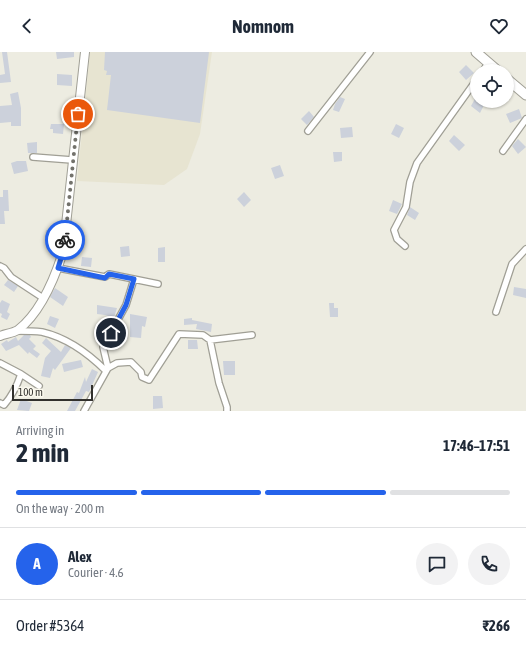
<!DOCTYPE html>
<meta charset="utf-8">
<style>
:root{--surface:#fff;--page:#f2f2f3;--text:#1f2937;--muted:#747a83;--line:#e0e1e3;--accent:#2563eb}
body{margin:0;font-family:"Asap Condensed",sans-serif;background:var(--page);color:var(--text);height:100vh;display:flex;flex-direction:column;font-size:15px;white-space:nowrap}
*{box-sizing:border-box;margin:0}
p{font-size:13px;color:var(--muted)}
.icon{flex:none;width:22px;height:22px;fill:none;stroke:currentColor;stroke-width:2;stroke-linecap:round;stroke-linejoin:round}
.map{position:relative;height:359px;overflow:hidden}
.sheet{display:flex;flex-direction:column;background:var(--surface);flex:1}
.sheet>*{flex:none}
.tools{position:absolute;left:470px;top:12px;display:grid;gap:8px}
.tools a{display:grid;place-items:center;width:44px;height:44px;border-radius:50%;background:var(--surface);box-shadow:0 1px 3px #0004;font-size:20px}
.scale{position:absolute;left:12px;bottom:10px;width:81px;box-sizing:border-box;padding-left:4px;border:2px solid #32312d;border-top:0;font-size:11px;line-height:14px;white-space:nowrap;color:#32312d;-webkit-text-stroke:3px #fbf9ee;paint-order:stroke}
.pin{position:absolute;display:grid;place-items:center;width:34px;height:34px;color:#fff;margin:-17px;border:2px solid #fff;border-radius:50%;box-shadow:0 1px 4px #0007}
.courier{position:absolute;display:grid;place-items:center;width:40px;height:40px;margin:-20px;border:3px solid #2563eb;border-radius:50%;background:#fff;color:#222;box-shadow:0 1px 5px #0007}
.head em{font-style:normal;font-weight:700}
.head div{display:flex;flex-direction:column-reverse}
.head{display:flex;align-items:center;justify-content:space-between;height:68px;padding:0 16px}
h1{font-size:26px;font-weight:700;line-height:30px}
.bar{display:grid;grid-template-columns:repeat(4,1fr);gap:6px 4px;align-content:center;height:48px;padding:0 16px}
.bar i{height:5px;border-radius:3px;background:var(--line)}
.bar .active{background:var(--accent)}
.bar p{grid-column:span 4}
.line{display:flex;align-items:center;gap:10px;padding:0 16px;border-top:1px solid var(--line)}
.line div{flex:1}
.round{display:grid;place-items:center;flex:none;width:42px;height:42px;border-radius:21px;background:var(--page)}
header{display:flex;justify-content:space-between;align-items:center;height:52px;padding:0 16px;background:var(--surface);font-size:18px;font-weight:700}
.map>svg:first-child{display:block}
.built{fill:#e7e4d1}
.building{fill:#ccd1db}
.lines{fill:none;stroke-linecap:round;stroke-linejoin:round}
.street-casing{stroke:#a09f95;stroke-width:8}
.secondary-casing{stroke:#a09f95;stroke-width:10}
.primary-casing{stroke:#a09f95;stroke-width:11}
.street{stroke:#fff;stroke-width:5.5}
.secondary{stroke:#fff;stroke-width:8}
.primary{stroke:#fff;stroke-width:9}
.done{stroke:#73726c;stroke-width:4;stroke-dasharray:0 7.2}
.route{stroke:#2563eb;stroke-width:5}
</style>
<header><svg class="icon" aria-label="back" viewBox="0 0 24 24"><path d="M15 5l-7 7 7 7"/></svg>Nomnom<svg class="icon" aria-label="heart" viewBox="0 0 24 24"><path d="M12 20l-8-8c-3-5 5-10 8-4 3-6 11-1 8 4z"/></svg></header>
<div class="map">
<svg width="526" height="359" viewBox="0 0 526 359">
<rect width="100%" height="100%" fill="#edece1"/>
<!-- built -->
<path class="built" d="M90 0H212L200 82 187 117 164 133 77 129Z"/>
<!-- building -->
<path class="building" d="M2 0H7L11 30 0 31V23L5 22Z
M56 0H74V5L57 7Z
M105 0H209L200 71 107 58 111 23H106L107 19 104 18Z
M466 13 474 21 466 28 459 20Z
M57 22 72 23V34L57 33Z
M18 40 21 56V74H11V70L0 71V54L12 53 10 42Z
M477 43V49H486L480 61 471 54Z
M340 45 345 47 339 60 333 58 335 52Z
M519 57 522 66 510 71 506 62Z
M309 59 314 65 307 73 301 67Z
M51 72H64L63 82 53 81V77H50Z
M396 72 404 76 399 86 391 82Z
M352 75 353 85 341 86 340 76Z
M454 83 465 93 459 99 449 89Z
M518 87 526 95 518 102 512 94Z
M37 90V101H28L27 91Z
M333 100H342V109L334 110Z
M17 109H26L28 119 14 122 11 111Z
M280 113 284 124 275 127 271 116Z
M3 138H8L9 159H4L5 172H0V145H3Z
M244 140 251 148 244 155 237 147Z
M393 148 402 152 397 162 389 159Z
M410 155 419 161 415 168 407 163Z
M46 178 56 180 55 188 45 186Z
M129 194 130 204 121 205 120 195Z
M165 195V210H158V196Z
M82 205 92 206 91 215 81 214Z
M8 228 18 234 14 240 4 233Z
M514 235 526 237V246L513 243Z
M55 236 68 245 63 254 50 245Z
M2 248 10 252 7 260 10 262 7 268 1 265 2 262 0 261V251Z
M329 251H334V256H338V265H330Z
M97 253 117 256 114 266 105 263 97 262Z
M130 262 147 265 145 275 142 274 141 286 130 285Z
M50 264 59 267 55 276 47 272Z
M192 266V268L212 272 211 280 196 277 197 272 184 273V267Z
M24 283H30L31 285 29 287 36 294 33 297 40 302 37 306 29 300 28 302 19 293 6 299 1 292 7 288 8 290 16 285 18 289Z
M46 286 61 300 65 293 71 296 55 318 53 316 50 326 41 324 45 306 51 299 42 291Z
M188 288H197L198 297H188Z
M81 308 83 315 64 320 62 312Z
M223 309H235V323H224Z
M92 317 98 320 89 340 86 339 75 359H67L77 340 79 341 85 325 86 330Z
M153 344H162L163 356 153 357Z
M21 347 32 351 29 359 17 358Z"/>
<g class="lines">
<defs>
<path id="street" d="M483 19 488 11
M308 79 370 0
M503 99 526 67
M33 105 72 108
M405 194 397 187 394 178 406 155 410 130 417 111 477 27
M0 214 4 216 11 225 43 246
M58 216 105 225 109 222 158 232
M496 260 512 212 526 197
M17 279C25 279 34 279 42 280 68 286 88 301 106 319
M210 288 252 283
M0 311 21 322C17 334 13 343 4 353L0 351
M108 316 103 295 126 253 134 227
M21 322 39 334
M84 359 108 316 117 311 131 310 141 320 142 325 149 328 179 282 203 283 210 288 219 331 227 355V359"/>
<path id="secondary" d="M0 284C5 282 13 281 18 278 40 261 55 225 63 200L85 0"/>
<path id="primary" d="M476 0 498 19
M507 27 526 43"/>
</defs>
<!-- street casing -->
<use href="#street" class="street-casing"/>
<!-- secondary casing -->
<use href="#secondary" class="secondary-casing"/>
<!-- primary casing -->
<use href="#primary" class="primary-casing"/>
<!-- street -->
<use href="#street" class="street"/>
<!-- secondary -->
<use href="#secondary" class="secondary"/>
<!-- primary -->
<use href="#primary" class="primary"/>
</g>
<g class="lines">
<!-- done -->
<path class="done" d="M65 188 78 62"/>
<!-- route -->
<path class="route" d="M65 188 63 200 58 216 105 226 109 222 134 227 126 253 111 281"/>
</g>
</svg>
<div class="tools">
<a><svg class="icon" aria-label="locate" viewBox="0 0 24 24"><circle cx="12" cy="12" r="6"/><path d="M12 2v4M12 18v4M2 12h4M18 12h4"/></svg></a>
</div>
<div class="scale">100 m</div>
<div class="pin" style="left:78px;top:62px;background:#ea580c"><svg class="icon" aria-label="bag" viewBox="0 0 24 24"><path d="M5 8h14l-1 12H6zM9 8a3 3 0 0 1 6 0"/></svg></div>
<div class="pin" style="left:111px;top:281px;background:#1f2937"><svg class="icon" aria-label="home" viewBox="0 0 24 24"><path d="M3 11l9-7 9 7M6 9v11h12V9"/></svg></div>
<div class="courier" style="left:65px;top:188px"><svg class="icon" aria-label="bike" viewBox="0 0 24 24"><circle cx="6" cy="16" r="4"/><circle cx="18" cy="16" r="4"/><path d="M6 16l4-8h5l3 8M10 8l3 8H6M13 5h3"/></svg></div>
</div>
<section class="sheet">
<div class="head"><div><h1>2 min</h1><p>Arriving in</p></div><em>17:46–17:51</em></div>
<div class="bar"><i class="active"></i><i class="active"></i><i class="active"></i><i></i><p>On the way · 200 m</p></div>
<div class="line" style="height:72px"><b class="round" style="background:var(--accent);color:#fff">A</b><div><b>Alex</b><p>Courier · 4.6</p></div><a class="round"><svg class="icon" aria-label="chat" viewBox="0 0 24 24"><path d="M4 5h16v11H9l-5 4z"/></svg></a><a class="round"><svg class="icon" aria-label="phone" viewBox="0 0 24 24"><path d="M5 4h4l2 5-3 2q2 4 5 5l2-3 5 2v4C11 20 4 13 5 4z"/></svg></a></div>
<div class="line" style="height:52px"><div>Order #5364</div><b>₹266</b></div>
</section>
